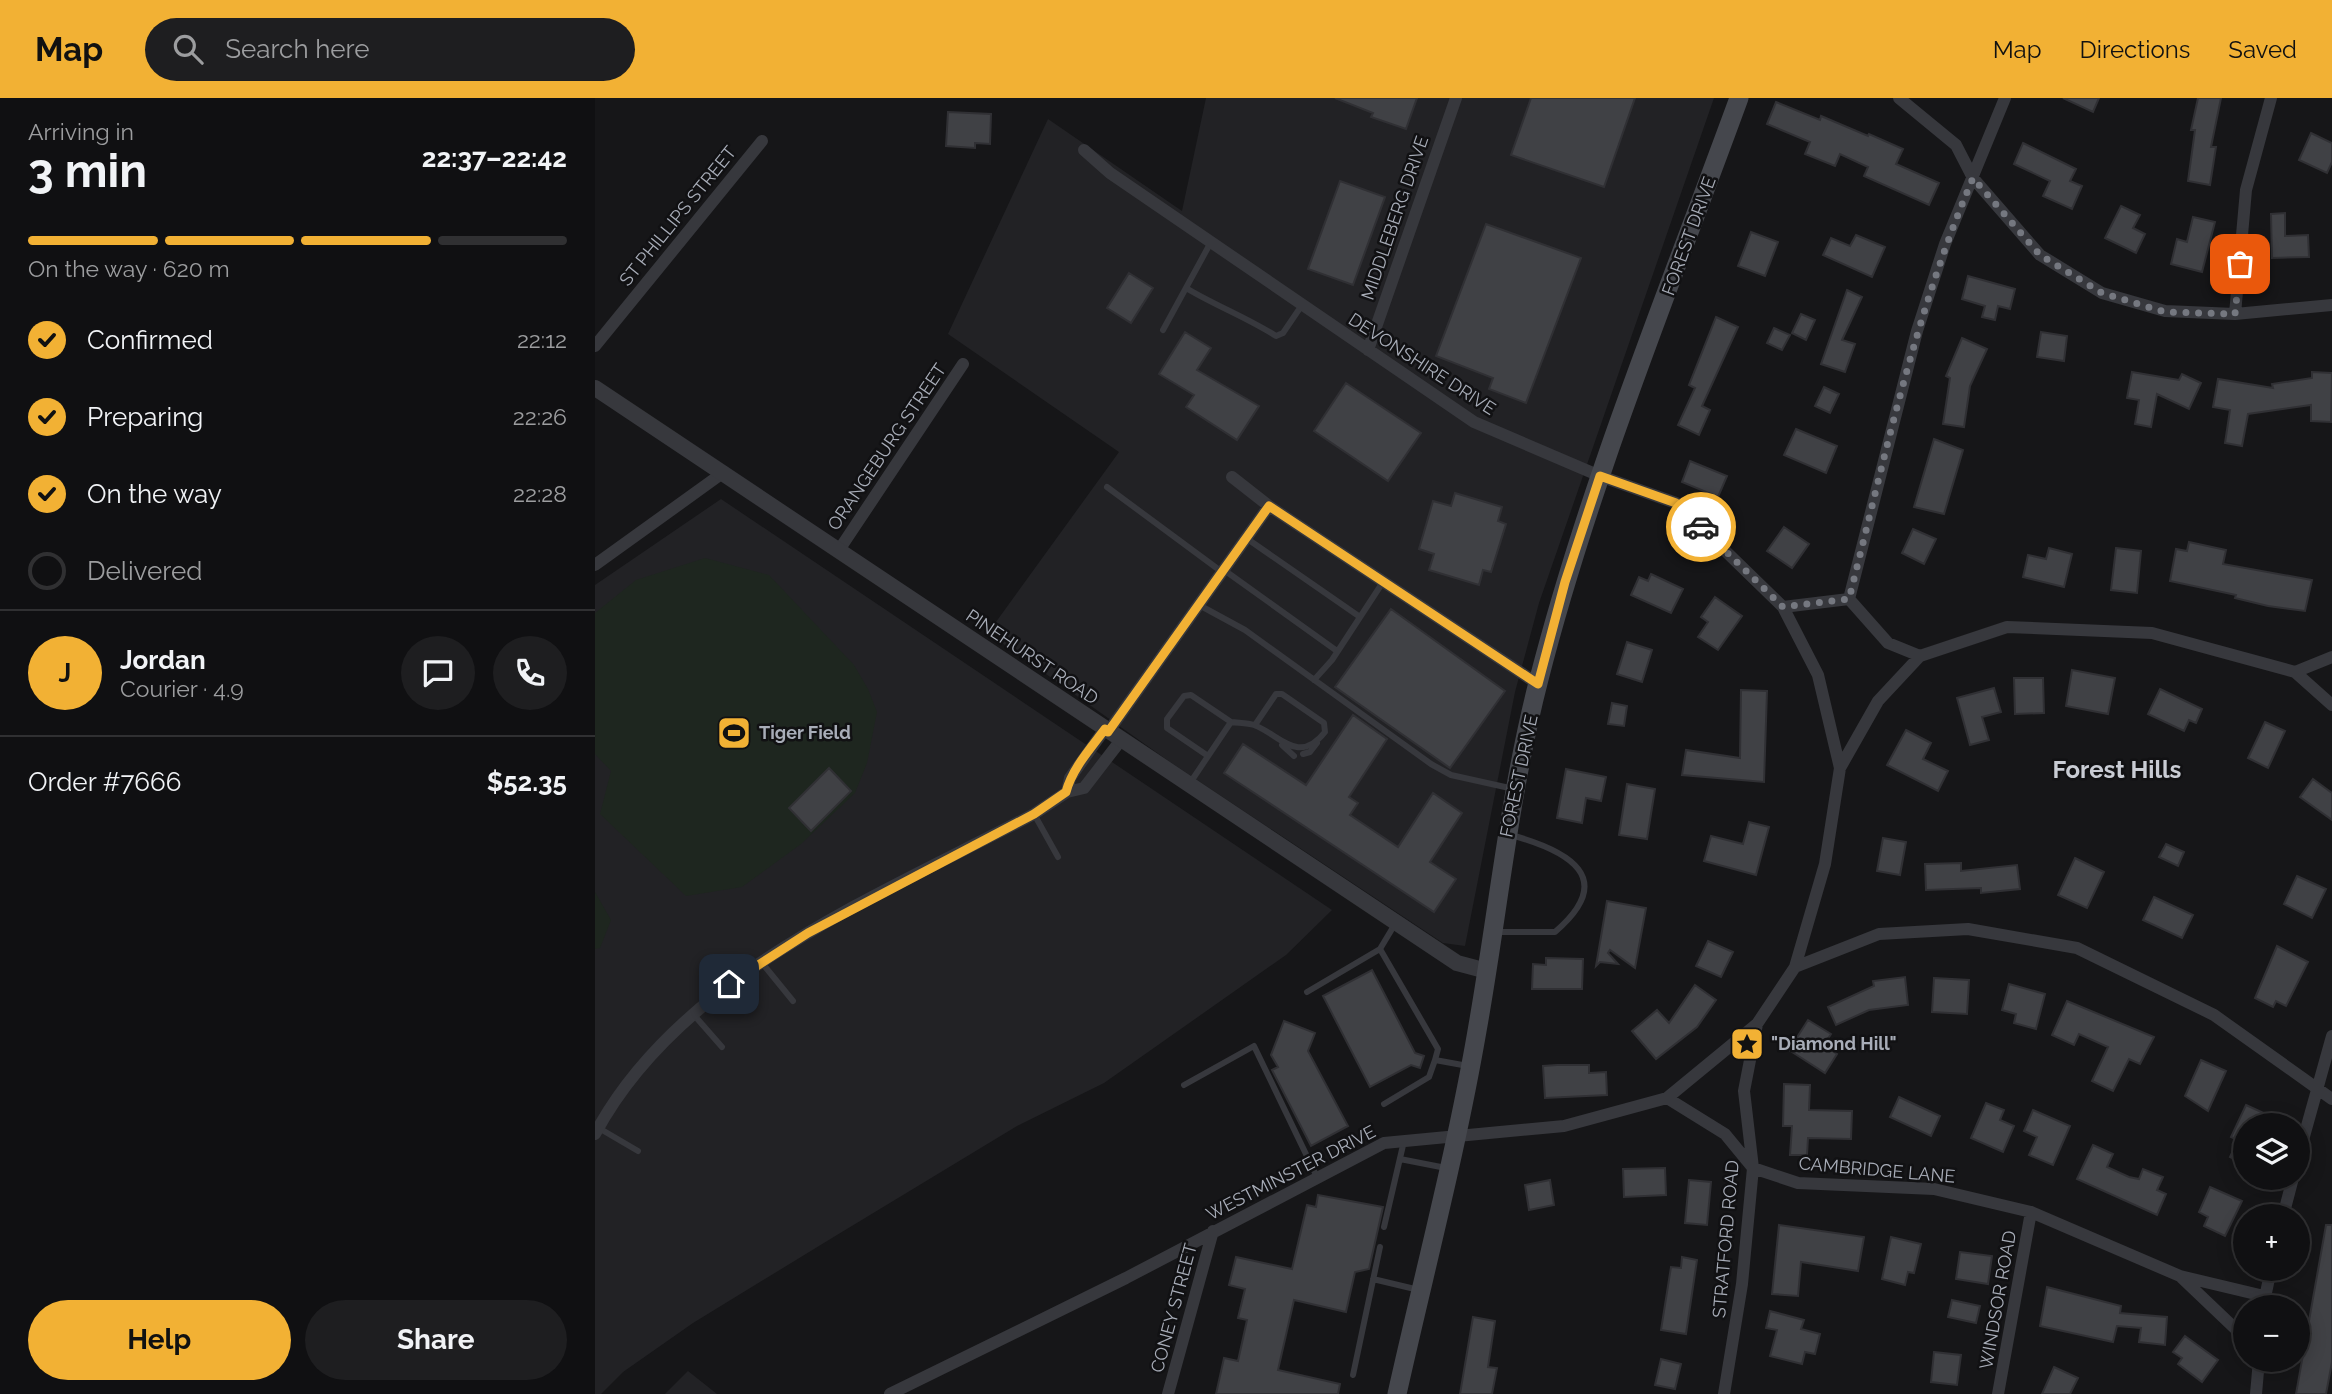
<!DOCTYPE html>
<meta charset="utf-8">
<style>
:root{--surface:#101012;--page:#1e1e20;--text:#f1f3f6;--muted:#9c9d9f;--line:#303032;--accent:#f2b134}
body{margin:0;font-family:Raleway,sans-serif;background:var(--page);color:var(--text);height:100vh;display:flex;flex-direction:column;font-size:26px;white-space:nowrap}
*{box-sizing:border-box;margin:0}
p{font-size:23px;color:var(--muted)}
.icon{flex:none;width:38px;height:38px;fill:none;stroke:currentColor;stroke-width:2;stroke-linecap:round;stroke-linejoin:round}
.map{position:relative;flex:1;overflow:hidden}
.drawer{display:flex;flex-direction:column;background:var(--surface);width:595px}
.drawer>*{flex:none}
.tools{position:absolute;left:1638px;top:1015px;display:grid;gap:14px}
.tools a{display:grid;place-items:center;width:77px;height:77px;border-radius:50%;background:var(--surface);box-shadow:0 4px 18px #0003,0 0 0 2px var(--line);font-size:35px}
.pin{position:absolute;display:grid;place-items:center;width:60px;height:60px;color:#fff;margin:-30px;border-radius:14px;box-shadow:0 4px 10px #0006}
.courier{position:absolute;display:grid;place-items:center;width:70px;height:70px;margin:-35px;border:5px solid #f2b134;border-radius:50%;background:#fff;color:#222;box-shadow:0 2px 9px #0007}
.overview em{font-style:normal;font-weight:700}
.overview div{display:flex;flex-direction:column-reverse}
.overview{display:flex;align-items:center;justify-content:space-between;height:119px;padding:0 28px}
h1{font-size:46px;font-weight:700;line-height:52px}
.bar{display:grid;grid-template-columns:repeat(4,1fr);gap:10px 7px;align-content:center;height:84px;padding:0 28px}
.bar i{height:9px;border-radius:5px;background:var(--line)}
.bar .selected{background:var(--accent)}
.bar p{grid-column:span 4}
.line{display:flex;align-items:center;gap:18px;padding:0 28px;border-top:2px solid var(--line)}
.line div{flex:1}
.round{display:grid;place-items:center;flex:none;width:74px;height:74px;border-radius:37px;background:var(--page)}
ol{padding:0 28px;list-style:none}
li{display:flex;align-items:center;gap:21px;height:77px}
li p{margin-inline-start:auto}
li .icon{padding:7px;border-radius:50%;background:var(--accent);color:#111;stroke-width:4}
li:last-child{color:var(--muted)}
li i{width:38px;height:38px;border:4px solid var(--line);border-radius:50%}
.cta{display:flex;gap:14px;margin-top:auto;padding:14px 28px}
.cta a{flex:1;height:80px;border-radius:42px;background:var(--accent);color:#111;font-size:28px;font-weight:700;line-height:80px;text-align:center}
.cta a+a{background:var(--page);color:var(--text)}
header{display:flex;align-items:center;gap:42px;box-sizing:border-box;height:98px;padding:0 35px;background:var(--accent);color:#111}
header strong{font-size:33px}
nav{display:flex;gap:38px;margin-inline-start:auto;font-size:24px}
.search{width:490px;height:63px;background:var(--page);display:flex;align-items:center;gap:18px;box-sizing:border-box;padding:0 24px;border-radius:38px;color:var(--muted);font-size:26px}
main{display:flex;flex:1;min-height:0}
.map>svg:first-child{display:block}
.built{fill:#222225}
.green{fill:#1e261f}
.building{fill:#404145;stroke:#303034;stroke-width:2}
.lines{fill:none;stroke-linecap:round;stroke-linejoin:round}
.service{stroke:#37383d;stroke-width:6}
.minor{stroke:#37383d;stroke-width:12}
.tertiary{stroke:#37383d;stroke-width:16}
.secondary{stroke:#45474d;stroke-width:19}
.done{stroke:#757880;stroke-width:7;stroke-dasharray:0 12.6}
.route{stroke:#f2b134;stroke-width:9}
.labels{text-anchor:middle;stroke-width:5;stroke-linejoin:round;paint-order:stroke}
.street-label{font-size:18px;fill:#a8adb8;stroke:#111113}
.poi-label{font-size:18px;font-weight:bold;fill:#a8adb8;stroke:#111113;text-anchor:start}
.district-label{font-size:24px;font-weight:bold;fill:#c9ccd4;stroke:#111113}
</style>
<header>
<strong>Map</strong>
<div class="search"><svg class="icon" aria-label="search" viewBox="0 0 24 24"><circle cx="10" cy="10" r="6"/><path d="M15 15l6 6"/></svg>Search here</div>
<nav><a>Map</a><a>Directions</a><a>Saved</a></nav>
</header>
<main>
<section class="drawer">
<div class="overview"><div><h1>3 min</h1><p>Arriving in</p></div><em>22:37–22:42</em></div>
<div class="bar"><i class="selected"></i><i class="selected"></i><i class="selected"></i><i></i><p>On the way · 620 m</p></div>
<ol>
<li><svg class="icon" aria-label="check" viewBox="0 0 24 24"><path d="M5 12l5 5 9-10"/></svg>Confirmed<p>22:12</p></li>
<li><svg class="icon" aria-label="check" viewBox="0 0 24 24"><path d="M5 12l5 5 9-10"/></svg>Preparing<p>22:26</p></li>
<li><svg class="icon" aria-label="check" viewBox="0 0 24 24"><path d="M5 12l5 5 9-10"/></svg>On the way<p>22:28</p></li>
<li><i></i>Delivered</li>
</ol>
<div class="line" style="height:126px"><b class="round" style="background:var(--accent);color:#111">J</b><div><b>Jordan</b><p>Courier · 4.9</p></div><a class="round"><svg class="icon" aria-label="chat" viewBox="0 0 24 24"><path d="M4 5h16v11H9l-5 4z"/></svg></a><a class="round"><svg class="icon" aria-label="phone" viewBox="0 0 24 24"><path d="M5 4h4l2 5-3 2q2 4 5 5l2-3 5 2v4C11 20 4 13 5 4z"/></svg></a></div>
<div class="line" style="height:91px"><div>Order #7666</div><b>$52.35</b></div>
<div class="cta"><a>Help</a><a>Share</a></div>
</section>
<div class="map">
<svg width="1737" height="1296" viewBox="0 0 1737 1296">
<rect width="100%" height="100%" fill="#161618"/>
<!-- built -->
<path class="built" d="M611 0H1119L944 505 920 594 870 848 848 845 575 664 393 535 524 354 353 236 453 21 587 113Z
M126 401 737 812 691 857 509 985 422 1028 237 1140 98 1225 28 1274 6 1296H0V487Z
M93 1273 122 1296H70Z"/>
<!-- green -->
<path class="green" d="M110 460 174 477 259 567 273 591 282 614 272 665 260 695 206 746 147 789 91 798 5 716 16 673 0 656V515L41 482Z
M0 794 16 822 5 850 0 851Z"/>
<!-- building -->
<path class="building" d="M740 0H822L811 31 776 19 778 15Z
M936 0H1040L1009 89 916 57Z
M1468 0H1504L1498 14Z
M1603 0H1626L1616 49H1621L1615 87 1593 83 1600 32H1596Z
M1181 4 1225 22 1226 18 1273 38 1274 36 1308 51 1301 66 1344 85 1334 107 1269 78 1273 69 1245 56 1240 68 1210 56 1215 44 1172 26Z
M353 14 396 16 395 46 380 45V50L351 48Z
M1716 35 1737 45V64L1732 75 1704 62Z
M1428 45 1481 71 1475 83 1487 88 1477 111 1448 98 1455 83 1419 66Z
M745 83 790 99 758 187 713 171Z
M1526 108 1545 117 1538 130 1550 136 1541 155 1510 140Z
M1690 115V138L1713 137 1714 159 1677 160 1676 116Z
M1598 119 1620 124 1607 174 1576 166 1582 141 1592 144Z
M891 126 986 160 931 305 894 291 898 280 841 258Z
M1156 134 1183 144 1170 178 1143 168Z
M1261 137 1290 149 1277 179 1228 157 1236 140 1255 148Z
M534 175 558 190 536 225 512 210Z
M1373 178 1420 191 1415 211 1403 208 1400 222 1387 219 1390 208 1367 201Z
M1252 192 1267 199 1247 242 1260 246 1250 274 1226 266Z
M1206 216 1220 222 1211 242 1197 235Z
M1121 219 1143 229 1107 308 1115 312 1104 337 1083 327 1100 290 1094 287Z
M1179 230 1195 237 1187 252 1172 245Z
M590 234 616 250 602 272 664 308 642 342 591 309 599 297 564 276Z
M1446 234 1472 238 1469 263 1442 259Z
M1367 240 1392 251 1375 288 1369 329 1348 326 1355 280 1351 278Z
M1537 274 1584 282 1587 276 1606 285 1594 311 1562 296 1556 329 1540 326 1544 302 1532 300Z
M1717 274 1737 275 1736 324 1716 323V307L1653 316 1647 348 1630 345 1635 312 1618 309 1623 281 1678 290 1677 286 1717 280Z
M751 285 826 335 793 383 719 333Z
M1229 289 1244 296 1235 315 1220 308Z
M1201 331 1242 348 1231 375 1189 357Z
M1339 341 1368 352 1349 416 1319 409Z
M1095 363 1132 378 1123 399 1087 384Z
M860 395 907 409 903 423 911 426 896 474 888 472 884 487 834 472 839 456 824 451 838 403 856 408Z
M1189 429 1214 446 1197 470 1172 453Z
M1318 431 1341 441 1329 466 1307 455Z
M1594 444 1631 452 1628 466 1717 482 1710 513 1673 508 1640 500 1641 497 1575 483 1581 451 1592 453Z
M1454 450 1477 456 1469 489 1428 479 1433 457 1451 461Z
M1521 450 1546 453 1542 495 1516 492Z
M1056 476 1088 491 1076 515 1036 497 1044 479 1053 483Z
M1120 499 1147 518 1123 552 1103 539 1113 524 1106 519Z
M796 511 910 593 855 670 740 589Z
M1032 544 1057 552 1047 584 1022 576Z
M1477 572 1520 580 1513 616 1471 608Z
M1419 580H1448L1449 615 1420 616Z
M1399 590 1406 614 1387 619 1394 642 1375 647 1362 600Z
M1565 591 1607 611 1601 625 1594 622 1589 633 1553 616Z
M1146 592 1172 593 1169 684 1087 677 1091 652 1145 660Z
M1017 605 1032 608 1029 628 1013 626Z
M758 617 792 641 754 699 763 705 755 717 803 749 838 695 867 715 835 764 861 781 839 814 629 675 648 646 711 687Z
M1670 624 1690 633 1673 670 1653 660Z
M1311 632 1336 645 1328 661 1353 673 1343 693 1292 667Z
M234 670 256 693 216 733 194 710Z
M971 671 1011 679 1006 703 991 700 987 725 962 720Z
M1718 681 1737 695V722L1705 699Z
M1032 686 1060 691 1052 741 1024 737Z
M1154 724 1174 729 1161 777 1109 763 1116 738 1148 746Z
M1288 740 1311 744 1305 777 1282 773Z
M1571 746 1589 754 1583 768 1564 759Z
M1480 760 1509 774 1492 810 1463 797Z
M1366 765V773L1422 767 1425 791 1386 795V790L1331 792 1330 766Z
M1702 778 1731 791 1717 820 1689 806Z
M1559 799 1598 817 1587 840 1548 822Z
M1012 803 1051 810 1040 870 1015 852 1013 855 1023 866 1005 864 1001 868Z
M1113 843 1138 854 1126 879 1101 868Z
M1682 848 1713 864 1691 908 1681 903 1678 909 1660 900Z
M951 860 988 861 987 891H937L938 866 951 867Z
M777 872 820 955 829 958 825 970 816 967 775 989 728 898Z
M1310 879 1313 907 1274 912 1241 927 1233 909 1279 888 1278 883Z
M1339 880 1374 882 1372 916 1337 914Z
M1414 886 1450 896 1441 931 1419 925 1421 916 1407 912Z
M1100 887 1121 902 1102 929 1061 961 1037 933 1062 912 1074 925Z
M1472 903 1559 939 1545 966 1534 961 1518 993 1497 983 1513 949 1484 936 1479 947 1457 937Z
M1213 922 1236 936 1229 947 1242 956 1230 975 1194 952Z
M689 923 720 935 713 953 753 1028 716 1048 677 972 683 969 676 957Z
M1606 962 1631 973 1613 1013 1590 998Z
M962 967H994V975L1011 974 1012 997 950 1000 948 968Z
M1189 986 1215 987 1214 1012 1257 1013 1256 1041 1213 1040 1212 1057H1195L1197 1028H1188Z
M1304 999 1345 1018 1336 1038 1295 1019Z
M1391 1005 1409 1012 1405 1022 1419 1028 1408 1054 1376 1040Z
M1651 1007 1695 1027H1650V1066L1635 1059 1643 1042 1636 1039Z
M1438 1012 1475 1028 1458 1067 1434 1057 1442 1039 1429 1033Z
M1498 1047 1518 1056 1512 1069 1534 1079 1544 1081 1548 1071 1568 1079 1562 1092 1571 1096 1562 1117 1482 1081Z
M1070 1070 1071 1097 1029 1099 1028 1071Z
M955 1082 959 1107 934 1112 930 1087Z
M1094 1082 1116 1084 1112 1127 1090 1125Z
M1615 1089 1647 1103 1630 1138 1609 1128 1613 1119 1604 1114Z
M723 1097 788 1109 774 1171 760 1174 751 1214 699 1202 683 1272 745 1286 743 1296H621L629 1260 643 1263 652 1222 643 1220 650 1191 634 1187 641 1159 697 1171 712 1107 721 1109Z
M1184 1127 1269 1139 1263 1173 1206 1164 1203 1198 1177 1196Z
M1731 1127H1737V1264L1731 1296H1701Z
M1296 1139 1326 1146 1319 1175 1313 1174 1310 1187 1287 1181Z
M1365 1154 1397 1158 1393 1186 1361 1181Z
M1087 1159 1102 1162 1091 1236 1066 1232 1076 1169 1086 1170Z
M1452 1189 1526 1208 1525 1215 1572 1219 1570 1247 1544 1244 1546 1230 1522 1228 1518 1244 1445 1228Z
M1357 1202 1385 1208 1381 1225 1353 1219Z
M1175 1213 1209 1222 1206 1231 1225 1236 1220 1256 1210 1254 1207 1266 1175 1258 1182 1232 1171 1230Z
M878 1219 900 1223 893 1269 902 1270 897 1296H865Z
M1590 1238 1623 1262 1607 1284 1583 1266 1587 1260 1578 1254Z
M1339 1254 1366 1257 1362 1287 1336 1284Z
M1066 1261 1086 1266 1080 1291 1060 1287Z
M1459 1269 1483 1280 1475 1296H1447Z"/>
<g class="lines">
<!-- service -->
<path class="service" d="M591 190C621 208 651 219 681 238L688 235 707 207
M568 232 616 144
M512 389 627 474
M651 440 765 519
M629 472 742 553
M604 507 650 532 836 666 856 677 919 691
M719 582 737 562 788 484
M636 624C643 625 653 625 659 627 684 636 703 668 730 634L729 625 687 596H681L660 627
M687 647 699 658
M708 656 715 654 722 645
M595 685 636 624 596 597 589 598 572 621V630L613 658
M439 716 463 759
M900 834H960C1023 780 974 753 916 737
M785 851 843 951 840 962
M167 865 198 903
M712 894 785 851 800 826
M99 917 127 949
M589 987 659 948 722 1079
M789 1006 834 979 840 962 873 968
M2 1029 43 1053
M805 1061 851 1070
M789 1129 809 1043
M778 1181 824 1192
M758 1277 785 1149"/>
<!-- minor -->
<path class="minor" d="M1304 0 1361 47 1378 80 1445 157 1507 195 1570 213 1640 216 1737 207
M489 52 515 75 879 324 1005 378 1081 405 1188 509 1223 577 1245 670
M1640 216 1651 92 1676 0
M0 248 167 43
M773 252 861 0
M637 379 674 408 943 586
M244 452 368 266
M0 467 129 374
M1254 501 1293 545 1325 558 1412 529 1557 535 1700 574 1737 607
M1254 501 1322 233 1350 146 1410 0
M1188 509 1254 501
M1700 574 1737 559
M513 634 674 408
M472 694 475 680 510 631
M1200 869 1284 836 1373 831 1482 850 1619 917 1737 1001
M1072 1000 1130 1036 1158 1070 1203 1085 1339 1091 1436 1114 1585 1178 1669 1198
M0 1036C85 876 286 797 439 716L472 694 489 690 526 642
M1703 1060 1737 938
M1688 1118 1698 1080
M1587 1180 1650 1240
M1668 1209 1676 1171
M295 1296 531 1180 789 1045 969 1028 1072 1000 1162 926
M573 1296 618 1133
M1129 1296 1147 1186 1158 1070 1149 993 1162 926 1200 869 1230 766 1245 670 1283 603 1325 558
M1403 1296 1436 1114
M1661 1296 1664 1262"/>
<!-- tertiary -->
<path class="tertiary" d="M0 290 862 865 892 873"/>
<!-- secondary -->
<path class="secondary" d="M802 1296C829 1175 861 1055 882 933 903 815 914 697 944 581 995 382 1074 192 1144 0"/>
</g>
<g class="lines">
<!-- done -->
<path class="done" d="M1106 429 1188 509 1254 501C1290 359 1320 215 1378 80L1445 157 1507 195 1570 214 1640 216 1645 166"/>
<!-- route -->
<path class="route" d="M134 886 213 835 439 716 471 694C477 671 495 651 510 631L513 634 674 408 943 586 970 484 1005 378 1081 405 1106 429"/>
</g>
<!-- icons -->
<defs>
<symbol id="stadium-square" viewBox="-11 -11 22 22"><rect x="-9" y="-9" width="18" height="18" rx="4" fill="#f2b134" stroke="#111113"/><path d="M0-5a6.5 5 0 1 0 0 10a6.5 5 0 1 0 0-10ZM-3.5-1.8h7v3.6h-7Z" fill="#111"/></symbol>
<symbol id="sight-square" viewBox="-11 -11 22 22"><rect x="-9" y="-9" width="18" height="18" rx="4" fill="#f2b134" stroke="#111113"/><path d="M0-6L1.8-2.2L6-1.7L2.9 1.2L3.7 5.4L0 3.3L-3.7 5.4L-2.9 1.2L-6-1.7L-1.8-2.2Z" fill="#111"/></symbol>
</defs>
<g fill-rule="evenodd">
<use href="#stadium-square" x="120" y="616" width="38" height="38"/>
<use href="#sight-square" x="1133" y="927" width="38" height="38"/>
</g>
<g class="labels">
<!-- street labels -->
<g class="street-label">
<text transform="translate(83 118) rotate(-51)" y="6">ST PHILLIPS STREET</text>
<text transform="translate(800 120) rotate(-71)" y="6">MIDDLEBERG DRIVE</text>
<text transform="translate(1094 138) rotate(-70)" y="6">FOREST DRIVE</text>
<text transform="translate(827 266) rotate(33)" y="6">DEVONSHIRE DRIVE</text>
<text transform="translate(292 349) rotate(-56)" y="6">ORANGEBURG STREET</text>
<text transform="translate(437 559) rotate(34)" y="6">PINEHURST ROAD</text>
<text transform="translate(924 678) rotate(-78)" y="6">FOREST DRIVE</text>
<text transform="translate(1282 1072) rotate(5)" y="6">CAMBRIDGE LANE</text>
<text transform="translate(696 1075) rotate(-27)" y="6">WESTMINSTER DRIVE</text>
<text transform="translate(1131 1141) rotate(-85)" y="6">STRATFORD ROAD</text>
<text transform="translate(1403 1202) rotate(-80)" y="6">WINDSOR ROAD</text>
<text transform="translate(579 1210) rotate(-75)" y="6">CONEY STREET</text>
</g>
<!-- poi labels -->
<g class="poi-label">
<text x="164" y="641">Tiger Field</text>
<text x="1176" y="952">"Diamond Hill"</text>
</g>
<!-- district labels -->
<g class="district-label">
<text x="1522" y="680">Forest Hills</text>
</g>
</g>
</svg>
<div class="tools">
<a><svg class="icon" aria-label="layers" viewBox="0 0 24 24"><path d="M12 4l9 5-9 5-9-5zM3 14l9 5 9-5"/></svg></a>
<a>+</a>
<a>−</a>
</div>
<div class="pin" style="left:1645px;top:166px;background:#ea580c"><svg class="icon" aria-label="bag" viewBox="0 0 24 24"><path d="M5 8h14l-1 12H6zM9 8a3 3 0 0 1 6 0"/></svg></div>
<div class="pin" style="left:134px;top:886px;background:#1f2937"><svg class="icon" aria-label="home" viewBox="0 0 24 24"><path d="M3 11l9-7 9 7M6 9v11h12V9"/></svg></div>
<div class="courier" style="left:1106px;top:429px"><svg class="icon" aria-label="car" viewBox="0 0 24 24"><path d="M5 17H2v-5l4-1 3-4h7l3 4 3 1v5h-3M9 17h6M6 11h13"/><circle cx="7" cy="17" r="2"/><circle cx="17" cy="17" r="2"/></svg></div>
</div>
</main>
